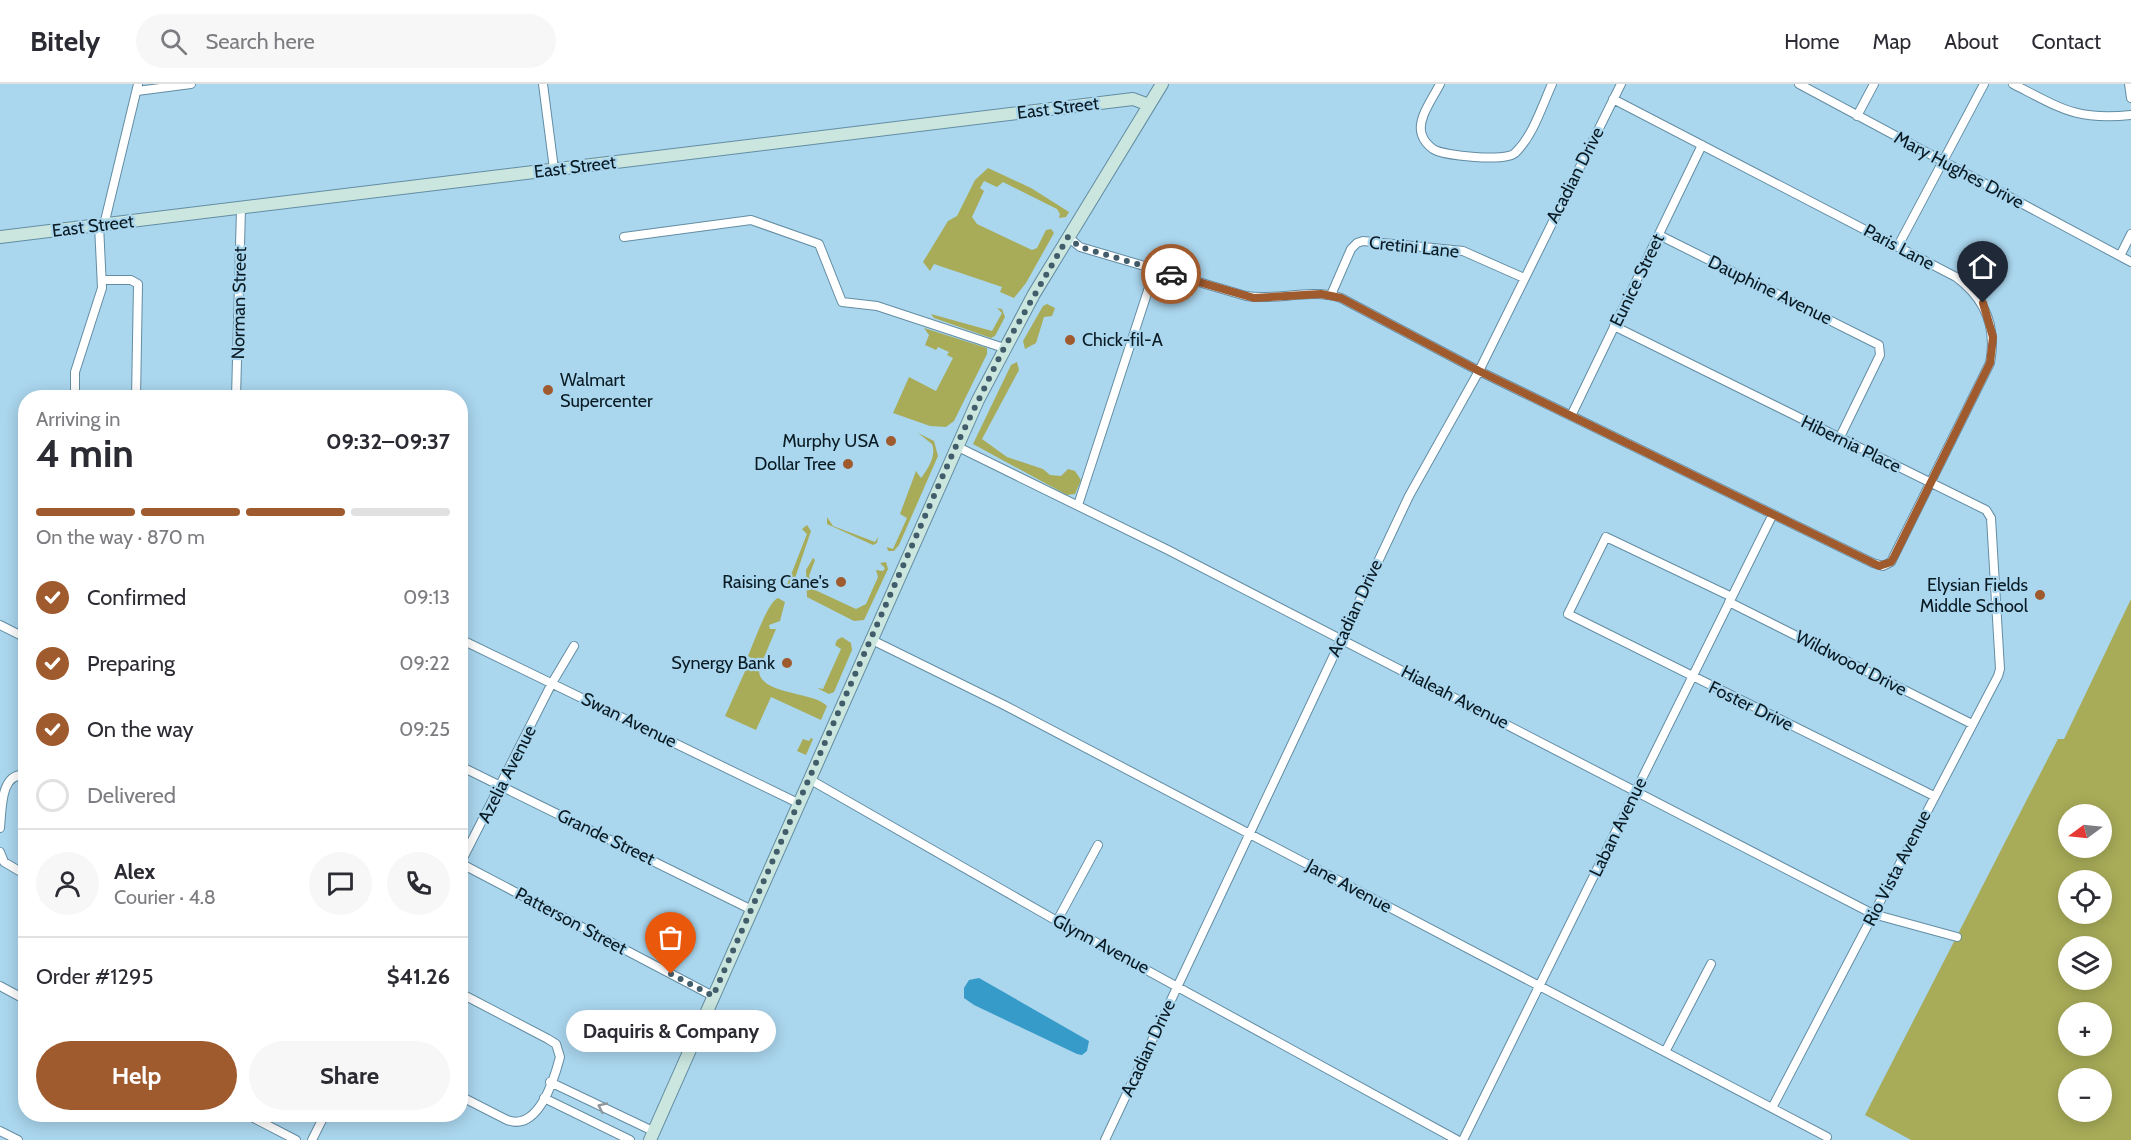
<!DOCTYPE html>
<meta charset="utf-8">
<style>
:root{--surface:#fff;--page:#f7f7f7;--text:#2b2b33;--muted:#7c7c81;--line:#e1e1e2;--accent:#9f5a2d}
body{margin:0;font-family:Cabin,sans-serif;background:var(--page);color:var(--text);height:100vh;display:flex;flex-direction:column;font-size:22px;white-space:nowrap}
*{box-sizing:border-box;margin:0}
p{font-size:20px;color:var(--muted)}
.icon{flex:none;width:33px;height:33px;fill:none;stroke:currentColor;stroke-width:2;stroke-linecap:round;stroke-linejoin:round}
.map{position:relative;flex:1;overflow:hidden}
.details{position:absolute;left:18px;top:306px;width:450px;height:732px;display:flex;flex-direction:column;background:var(--surface);border-radius:24px;box-shadow:0 3px 15px #0003}
.details>*{flex:none}
.needle{width:39px;rotate:255deg}
.buttons{position:absolute;left:2058px;top:720px;display:grid;gap:12px}
.buttons a{display:grid;place-items:center;width:54px;height:54px;border-radius:50%;background:var(--surface);box-shadow:0 3px 15px #0003;font-size:30px}
.pin{position:absolute;display:grid;place-items:center;width:51px;height:51px;color:#fff;margin:-62px -26px;border-radius:50% 50% 50% 0;rotate:-45deg;box-shadow:0 0 6px #0007}
.pin .icon{rotate:45deg}
.courier{position:absolute;display:grid;place-items:center;width:60px;height:60px;margin:-30px;border:4px solid #9f5a2d;border-radius:50%;background:#fff;color:#222;box-shadow:0 2px 8px #0007}
.bubble{position:absolute;height:42px;border-radius:21px;background:var(--surface);box-shadow:0 3px 15px #0003;font-size:20px;font-weight:800;line-height:42px;text-align:center}
.overview em{font-style:normal;font-weight:800}
.overview div{display:flex;flex-direction:column-reverse}
.overview{display:flex;align-items:center;justify-content:space-between;height:102px;padding:0 18px}
h1{font-size:39px;font-weight:800;line-height:45px}
.bar{display:grid;grid-template-columns:repeat(4,1fr);gap:9px 6px;align-content:center;height:72px;padding:0 18px}
.bar i{height:8px;border-radius:4px;background:var(--line)}
.bar .current{background:var(--accent)}
.bar p{grid-column:span 4}
.line{display:flex;align-items:center;gap:15px;padding:0 18px;border-top:2px solid var(--line)}
.line div{flex:1}
.round{display:grid;place-items:center;flex:none;width:63px;height:63px;border-radius:32px;background:var(--page)}
ol{padding:0 18px;list-style:none}
li{display:flex;align-items:center;gap:18px;height:66px}
li p{margin-inline-start:auto}
li .icon{padding:6px;border-radius:50%;background:var(--accent);color:#fff;stroke-width:4}
li:last-child{color:var(--muted)}
li i{width:33px;height:33px;border:3px solid var(--line);border-radius:50%}
.button{display:flex;gap:12px;margin-top:auto;padding:12px 18px}
.button a{flex:1;height:69px;border-radius:36px;background:var(--accent);color:#fff;font-size:24px;font-weight:800;line-height:69px;text-align:center}
.button a+a{background:var(--page);color:var(--text)}
header{display:flex;align-items:center;gap:36px;box-sizing:border-box;height:84px;padding:0 30px;background:var(--surface);border-bottom:2px solid var(--line)}
header strong{font-size:28px}
nav{display:flex;gap:33px;margin-inline-start:auto;font-size:21px}
.search{width:420px;height:54px;background:var(--page);display:flex;align-items:center;gap:15px;box-sizing:border-box;padding:0 21px;border-radius:33px;color:var(--muted);font-size:22px}
.map>svg:first-child{display:block}
.green{fill:#a8ac58;fill-rule:evenodd}
.water{fill:#369bc8}
.lines{fill:none;stroke-linecap:round;stroke-linejoin:round}
.street-casing{stroke:#638da3;stroke-width:10}
.secondary-casing{stroke:#638da3;stroke-width:14}
.street{stroke:#fff;stroke-width:8}
.secondary{stroke:#cae6de;stroke-width:12}
.oneway{stroke:#90989c}
.done{stroke:#415c6a;stroke-width:6;stroke-dasharray:0 10.8}
.route{stroke:#9f5a2d;stroke-width:8}
.poi-dot{fill:#9f5a2d;stroke:#aad6ee;stroke-width:2}
.labels{text-anchor:middle;stroke-width:4.5;stroke-linejoin:round;paint-order:stroke}
.street-label{font-size:18px;fill:#091a23;stroke:#aad6ee}
.poi-label{font-size:18px;fill:#091a23;stroke:#aad6ee;text-anchor:end}
</style>
<header>
<strong>Bitely</strong>
<div class="search"><svg class="icon" aria-label="search" viewBox="0 0 24 24"><circle cx="10" cy="10" r="6"/><path d="M15 15l6 6"/></svg>Search here</div>
<nav><a>Home</a><a>Map</a><a>About</a><a>Contact</a></nav>
</header>
<div class="map">
<svg width="2131" height="1056" viewBox="0 0 2131 1056">
<rect width="100%" height="100%" fill="#aad6ee"/>
<!-- green -->
<path class="green" d="M988 84 1031 104 1069 128 1066 133 1059 134 1060 130 1057 125 1003 98 997 103 984 97 980 104 984 107 972 133 977 140 1032 166 1037 164 1046 146 1051 145 1054 149 1026 199 1014 214 1000 208 1002 203 934 180 930 187 923 178 948 137 957 132 975 96Z
M1047 220 1055 224 1052 232 1044 233 1036 259 1025 265 1023 257 1043 222Z
M997 224 1002 225 1005 233 995 252 991 254 934 234 931 230 992 247 1002 229Z
M924 244 987 264V270L954 337 946 343 930 342 893 329 909 293 936 307 953 274 947 271 949 268 938 263 936 266 925 261 929 251Z
M1017 278 1019 286 982 355 1007 373 1043 385 1050 391 1061 392 1068 385 1075 387 1081 396 1075 410 1067 411 973 360 1011 281Z
M918 349 934 357 938 372 899 461 894 467H888L887 463 893 465 907 434 900 430 916 387 921 394C927 386 937 372 932 360Z
M827 433 833 442 875 458 878 453 877 459 873 461 827 440Z
M807 441 811 447 792 503 787 501 807 450 802 445Z
M813 474 815 476 809 492 815 506 856 525 866 520 878 493 876 486 883 487 885 484 880 479 886 478 888 485 864 536 854 537 807 513 806 486Z
M778 514 785 518 780 537 769 541 770 545H776L759 585C757 611 813 607 827 622L821 636 771 613 756 646 725 632 751 574 748 572C753 561 768 517 778 514Z
M2131 515V1056H1911L1865 1031 2058 655H2064ZM2068 730H2102V764H2068ZM2068 796H2102V830H2068ZM2068 862H2102V896H2068ZM2068 928H2102V962H2068ZM2068 994H2102V1028H2068Z
M842 553 851 559 852 566 834 608 829 610 817 604 823 605 841 565 835 561 837 556Z
M811 654 813 655 806 671 797 667 803 655 809 657Z"/>
<!-- water -->
<path class="water" d="M979 894 1089 957 1087 967 1082 971 1077 970 974 921 964 914V904L969 896Z"/>
<g class="lines">
<defs>
<path id="street" d="M543 0 554 85
M1440 0C1433 14 1416 36 1422 51 1424 57 1429 62 1433 65 1444 72 1506 78 1515 69 1533 52 1542 22 1552 0
M1799 0 2131 178
M2013 0C2060 24 2077 37 2131 31
M2129 0 2131 14
M137 7 191 0
M1857 32 1874 0
M104 141 138 0
M1659 151 1879 261 1880 271 1839 355
M624 153 751 136 819 160 842 218 877 222 1004 264
M1068 153 1080 163 1246 212C1277 217 1310 204 1341 214L1479 287 1873 479 1883 482 1891 478 1990 279C1997 243 1986 215 1956 193L1613 15
M1898 162 1984 0
M2120 172 2131 150
M102 196H131L138 200 136 314
M1331 211 1351 165 1357 159 1363 157 1463 167 1524 194
M1614 242 1986 426 1991 434 2000 585 1998 592 1772 1024
M75 314V288L102 204 99 141
M236 314 241 124
M1571 332 1702 61
M956 362 1168 466 1873 830 1957 853
M1078 421 1155 185
M1732 513 1606 453 1568 530 1934 712
M1729 518 1972 640
M0 541 26 554
M460 555 798 719
M870 555 1004 621 1827 1053
M460 682 750 825
M809 695 1057 837 1457 1056
M0 744C2 725 0 688 26 691
M0 768 4 778 26 791
M460 779 713 912
M460 780 552 599 574 562
M1057 837 1098 761
M0 902 26 916
M460 909 548 955 556 960 560 973C554 996 538 1048 507 1036L460 1012
M1665 968 1711 880
M550 998 655 1048
M544 1014 630 1056
M246 1030 296 1056
M0 1047 18 1056
M312 1056 325 1030
M1105 1056 1409 412 1479 287 1621 0
M1463 1056 1773 430"/>
<path id="secondary" d="M0 153 1133 15 1149 21
M650 1056 978 316 1034 210 1162 0"/>
</defs>
<!-- street casing -->
<use href="#street" class="street-casing"/>
<!-- secondary casing -->
<use href="#secondary" class="secondary-casing"/>
<!-- street -->
<use href="#street" class="street"/>
<!-- secondary -->
<use href="#secondary" class="secondary"/>
</g>
<!-- one-way arrows -->
<defs><path id="oneway-chevron" d="M-2-3.5L2.5 0L-2 3.5" fill="none" stroke-width="1.6" stroke-linecap="round" stroke-linejoin="round" transform="scale(1.5)"/></defs>
<use class="oneway" href="#oneway-chevron" transform="translate(602 1023) rotate(-155)"/>
<g class="lines">
<!-- done -->
<path class="done" d="M671 890 713 912 956 362 1004 264 1068 153 1080 163 1171 190"/>
<!-- route -->
<path class="route" d="M1171 190 1254 214 1321 210 1341 214 1479 287 1879 482 1891 478 1894 473 1990 279 1993 253 1983 219"/>
</g>
<!-- markers -->
<g class="poi-dot">
<circle cx="1070" cy="256" r="6"/>
<circle cx="548" cy="306" r="6"/>
<circle cx="891" cy="357" r="6"/>
<circle cx="848" cy="380" r="6"/>
<circle cx="841" cy="498" r="6"/>
<circle cx="2040" cy="511" r="6"/>
<circle cx="787" cy="579" r="6"/>
</g>
<g class="labels">
<!-- street labels -->
<g class="street-label">
<text transform="translate(1058 24) rotate(-7)" y="6">East Street</text>
<text transform="translate(575 83) rotate(-7)" y="6">East Street</text>
<text transform="translate(1959 86) rotate(28)" y="6">Mary Hughes Drive</text>
<text transform="translate(1575 91) rotate(-63)" y="6">Acadian Drive</text>
<text transform="translate(93 142) rotate(-7)" y="6">East Street</text>
<text transform="translate(1414 163) rotate(6)" y="6">Cretini Lane</text>
<text transform="translate(1899 163) rotate(28)" y="6">Paris Lane</text>
<text transform="translate(1637 196) rotate(-64)" y="6">Eunice Street</text>
<text transform="translate(1770 206) rotate(26)" y="6">Dauphine Avenue</text>
<text transform="translate(239 219) rotate(-89)" y="6">Norman Street</text>
<text transform="translate(1851 360) rotate(26)" y="6">Hibernia Place</text>
<text transform="translate(1355 524) rotate(-65)" y="6">Acadian Drive</text>
<text transform="translate(1851 579) rotate(27)" y="6">Wildwood Drive</text>
<text transform="translate(1455 613) rotate(27)" y="6">Hialeah Avenue</text>
<text transform="translate(1751 622) rotate(26)" y="6">Foster Drive</text>
<text transform="translate(629 636) rotate(26)" y="6">Swan Avenue</text>
<text transform="translate(507 690) rotate(-63)" y="6">Azelia Avenue</text>
<text transform="translate(1618 743) rotate(-64)" y="6">Laban Avenue</text>
<text transform="translate(606 753) rotate(26)" y="6">Grande Street</text>
<text transform="translate(1897 784) rotate(-63)" y="6">Rio Vista Avenue</text>
<text transform="translate(1349 802) rotate(28)" y="6">Jane Avenue</text>
<text transform="translate(571 837) rotate(28)" y="6">Patterson Street</text>
<text transform="translate(1101 860) rotate(28)" y="6">Glynn Avenue</text>
<text transform="translate(1148 964) rotate(-65)" y="6">Acadian Drive</text>
</g>
<!-- poi labels -->
<g class="poi-label">
<text x="1082" y="262" text-anchor="start">Chick-fil-A</text>
<text x="560" y="302" text-anchor="start">Walmart<tspan x="560" dy="21">Supercenter</tspan></text>
<text x="879" y="363">Murphy USA</text>
<text x="836" y="386">Dollar Tree</text>
<text x="829" y="504">Raising Cane's</text>
<text x="2028" y="507">Elysian Fields<tspan x="2028" dy="21">Middle School</tspan></text>
<text x="775" y="585">Synergy Bank</text>
</g>
</g>
</svg>
<div class="buttons">
<a><svg class="needle" viewBox="-14 -14 28 28"><path d="M0-13l5 13h-10z" fill="#e53935"/><path d="M0 13l5-13h-10z" fill="#7c7c81"/></svg></a>
<a><svg class="icon" aria-label="locate" viewBox="0 0 24 24"><circle cx="12" cy="12" r="6"/><path d="M12 2v4M12 18v4M2 12h4M18 12h4"/></svg></a>
<a><svg class="icon" aria-label="layers" viewBox="0 0 24 24"><path d="M12 4l9 5-9 5-9-5zM3 14l9 5 9-5"/></svg></a>
<a>+</a>
<a>−</a>
</div>
<div class="pin" style="left:671px;top:890px;background:#ea580c"><svg class="icon" aria-label="bag" viewBox="0 0 24 24"><path d="M5 8h14l-1 12H6zM9 8a3 3 0 0 1 6 0"/></svg></div>
<div class="pin" style="left:1983px;top:219px;background:#1f2937"><svg class="icon" aria-label="home" viewBox="0 0 24 24"><path d="M3 11l9-7 9 7M6 9v11h12V9"/></svg></div>
<div class="courier" style="left:1171px;top:190px"><svg class="icon" aria-label="car" viewBox="0 0 24 24"><path d="M5 17H2v-5l4-1 3-4h7l3 4 3 1v5h-3M9 17h6M6 11h13"/><circle cx="7" cy="17" r="2"/><circle cx="17" cy="17" r="2"/></svg></div>
<div class="bubble" style="left:566px;top:926px;width:210px">Daquiris &amp; Company</div>
<section class="details">
<div class="overview"><div><h1>4 min</h1><p>Arriving in</p></div><em>09:32–09:37</em></div>
<div class="bar"><i class="current"></i><i class="current"></i><i class="current"></i><i></i><p>On the way · 870 m</p></div>
<ol>
<li><svg class="icon" aria-label="check" viewBox="0 0 24 24"><path d="M5 12l5 5 9-10"/></svg>Confirmed<p>09:13</p></li>
<li><svg class="icon" aria-label="check" viewBox="0 0 24 24"><path d="M5 12l5 5 9-10"/></svg>Preparing<p>09:22</p></li>
<li><svg class="icon" aria-label="check" viewBox="0 0 24 24"><path d="M5 12l5 5 9-10"/></svg>On the way<p>09:25</p></li>
<li><i></i>Delivered</li>
</ol>
<div class="line" style="height:108px"><a class="round"><svg class="icon" aria-label="person" viewBox="0 0 24 24"><circle cx="12" cy="8" r="4"/><path d="M4 21q1-7 8-7t8 7"/></svg></a><div><b>Alex</b><p>Courier · 4.8</p></div><a class="round"><svg class="icon" aria-label="chat" viewBox="0 0 24 24"><path d="M4 5h16v11H9l-5 4z"/></svg></a><a class="round"><svg class="icon" aria-label="phone" viewBox="0 0 24 24"><path d="M5 4h4l2 5-3 2q2 4 5 5l2-3 5 2v4C11 20 4 13 5 4z"/></svg></a></div>
<div class="line" style="height:78px"><div>Order #1295</div><b>$41.26</b></div>
<div class="button"><a>Help</a><a>Share</a></div>
</section>
</div>
